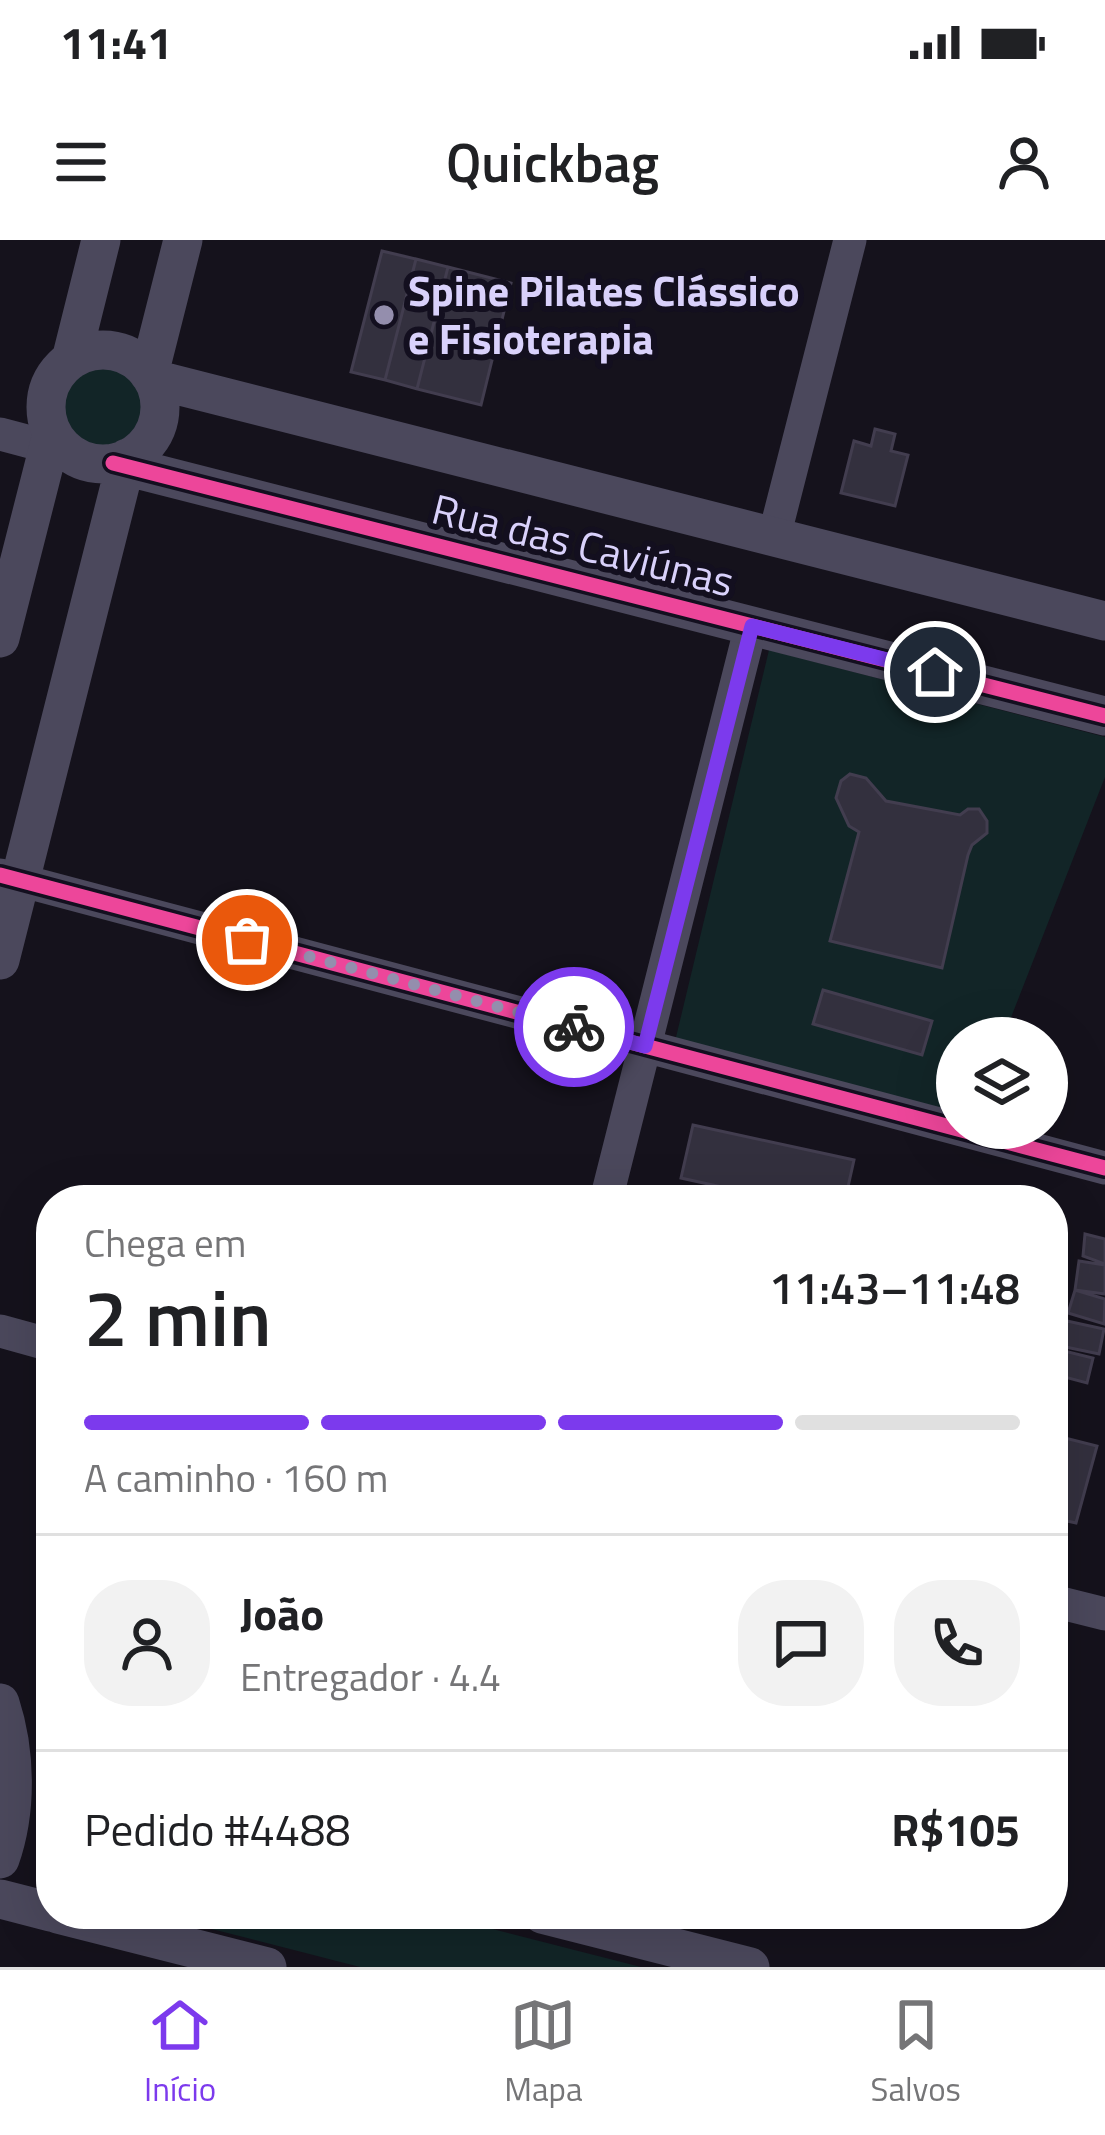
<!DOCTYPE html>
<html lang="pt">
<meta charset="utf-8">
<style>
:root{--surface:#fff;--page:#f2f2f2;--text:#202124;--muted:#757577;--line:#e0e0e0;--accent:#7c3aed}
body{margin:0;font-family:"Titillium Web",sans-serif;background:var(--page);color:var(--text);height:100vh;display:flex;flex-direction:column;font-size:45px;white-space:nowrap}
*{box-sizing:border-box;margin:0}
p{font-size:39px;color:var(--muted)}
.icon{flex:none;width:66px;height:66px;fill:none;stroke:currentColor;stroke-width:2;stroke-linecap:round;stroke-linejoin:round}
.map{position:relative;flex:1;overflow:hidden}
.details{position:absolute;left:36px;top:945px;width:1032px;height:744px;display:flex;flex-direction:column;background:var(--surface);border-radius:48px;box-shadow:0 12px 48px #0002}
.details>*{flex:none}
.buttons{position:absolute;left:936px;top:777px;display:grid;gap:24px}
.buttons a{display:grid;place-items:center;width:132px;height:132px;border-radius:50%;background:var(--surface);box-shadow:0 12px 48px #0002;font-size:60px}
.pin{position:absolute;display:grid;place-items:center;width:102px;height:102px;color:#fff;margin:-51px;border:6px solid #fff;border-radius:50%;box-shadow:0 3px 12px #0007}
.courier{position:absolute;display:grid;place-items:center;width:120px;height:120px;margin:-60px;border:9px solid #7c3aed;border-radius:50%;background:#fff;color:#222;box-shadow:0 3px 15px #0007}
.summary em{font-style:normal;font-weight:600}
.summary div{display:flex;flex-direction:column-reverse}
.summary{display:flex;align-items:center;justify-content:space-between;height:204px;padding:0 48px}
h1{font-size:78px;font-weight:600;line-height:90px}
.bar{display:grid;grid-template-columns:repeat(4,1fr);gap:18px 12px;align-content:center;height:144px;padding:0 48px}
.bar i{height:15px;border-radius:9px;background:var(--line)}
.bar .current{background:var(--accent)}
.bar p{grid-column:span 4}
.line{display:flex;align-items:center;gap:30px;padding:0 48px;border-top:3px solid var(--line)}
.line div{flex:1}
.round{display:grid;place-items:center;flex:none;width:126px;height:126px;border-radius:48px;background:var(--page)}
.status{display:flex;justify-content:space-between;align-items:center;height:84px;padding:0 60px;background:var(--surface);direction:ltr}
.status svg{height:33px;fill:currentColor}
header{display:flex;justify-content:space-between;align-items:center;height:156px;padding:0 48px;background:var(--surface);font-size:54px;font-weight:600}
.tabs{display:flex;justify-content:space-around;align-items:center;height:168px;border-top:3px solid var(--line);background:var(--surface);font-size:33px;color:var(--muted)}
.tabs a{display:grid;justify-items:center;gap:6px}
.tabs .current{color:var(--accent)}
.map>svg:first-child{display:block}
.green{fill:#122527}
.building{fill:#33303e;stroke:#423d4f;stroke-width:3}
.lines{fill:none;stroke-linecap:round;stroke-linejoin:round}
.minor{stroke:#4b485c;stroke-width:33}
.tertiary{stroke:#4b485c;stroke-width:39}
.cycleway-casing{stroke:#130f1f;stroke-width:22}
.cycleway{stroke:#ed469a;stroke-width:15}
.done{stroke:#948ead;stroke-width:12;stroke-dasharray:0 21.6}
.route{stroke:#7c3aed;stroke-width:15}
.poi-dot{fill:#948ead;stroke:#130f1f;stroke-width:4.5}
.labels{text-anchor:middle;stroke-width:12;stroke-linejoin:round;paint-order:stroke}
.poi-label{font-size:42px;font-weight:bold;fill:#d9d1fb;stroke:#130f1f;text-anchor:start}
.street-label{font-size:42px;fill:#d9d1fb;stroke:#130f1f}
</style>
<div class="status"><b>11:41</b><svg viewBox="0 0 49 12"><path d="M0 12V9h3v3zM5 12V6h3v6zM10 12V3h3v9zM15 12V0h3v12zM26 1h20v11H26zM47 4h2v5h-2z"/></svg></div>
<header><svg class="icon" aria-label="menu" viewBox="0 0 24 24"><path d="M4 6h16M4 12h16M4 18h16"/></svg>Quickbag<svg class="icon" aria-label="person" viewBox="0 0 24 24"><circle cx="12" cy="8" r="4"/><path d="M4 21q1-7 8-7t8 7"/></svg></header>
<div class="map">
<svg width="1105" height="1727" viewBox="0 0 1105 1727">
<rect width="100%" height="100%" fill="#15121c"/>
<!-- green -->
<path class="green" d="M61 167a42 42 0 1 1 84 0a42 42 0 1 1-84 0Z
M769 410 1105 497V537L1003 798H957V888L671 818Z
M153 1674H434L641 1727H360Z"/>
<!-- building -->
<path class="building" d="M382 11 416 19 385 140 351 132Z
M416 19 448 27 417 149 385 140Z
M448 27 511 43 481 165 417 149Z
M875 189 895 194 891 211 908 215 895 266 841 253 854 201 871 206Z
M850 534 866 538 886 561 960 575 968 569H979L987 581V593L972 605 968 615 942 728 830 701 859 592 849 586 836 558 841 541Z
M823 750 932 781 922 815 813 784Z
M693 885 854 920 845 960H781L681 938Z
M1085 994 1105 999V1024L1083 1016Z
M1079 1021 1105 1025V1054L1075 1050Z
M1075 1050 1105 1059 1104 1084 1068 1073Z
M1067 1081 1104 1089 1099 1114 1061 1106Z
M1056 1109 1093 1118 1087 1143 1053 1134Z
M1053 1195 1097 1206 1076 1283 1053 1278Z"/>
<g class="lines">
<!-- minor -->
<path class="minor" d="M0 194 68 212
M774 297 850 0
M0 635 1105 928
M606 960 751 386
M0 1091 51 1105
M1053 1361 1105 1374"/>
<!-- tertiary -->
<path class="tertiary" d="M46 167a57 57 0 1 1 114 0a57 57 0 1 1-114 0Z
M71 120 101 0
M149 134 183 0
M153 139 1105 381
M113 223 1105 476
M0 398 52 194
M0 720 127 218
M0 1463C16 1512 17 1571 0 1619
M0 1659 51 1672
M58 1674 267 1727
M542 1674 750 1727"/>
<defs>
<path id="cycleway" d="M113 223 1105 476
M0 635 1105 928"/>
</defs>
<!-- cycleway casing -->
<use href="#cycleway" class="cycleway-casing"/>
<!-- cycleway -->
<use href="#cycleway" class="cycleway"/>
</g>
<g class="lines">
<!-- done -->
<path class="done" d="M247 700 574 787"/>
<!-- route -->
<path class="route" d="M574 787 645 806 752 386 935 432"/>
</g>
<!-- markers -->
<circle class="poi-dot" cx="384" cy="75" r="12"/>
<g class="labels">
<!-- poi labels -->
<g class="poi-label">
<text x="408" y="66">Spine Pilates Clássico<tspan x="408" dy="48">e Fisioterapia</tspan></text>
</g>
<!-- street labels -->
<g class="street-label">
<text transform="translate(583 305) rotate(14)" y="15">Rua das Caviúnas</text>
</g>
</g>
</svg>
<div class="buttons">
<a><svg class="icon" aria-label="layers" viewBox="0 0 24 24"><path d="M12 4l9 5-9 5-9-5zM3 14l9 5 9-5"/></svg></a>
</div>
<div class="pin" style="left:247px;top:700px;background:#ea580c"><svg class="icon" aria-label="bag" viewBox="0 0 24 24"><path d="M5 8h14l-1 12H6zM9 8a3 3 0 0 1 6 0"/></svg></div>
<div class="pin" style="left:935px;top:432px;background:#1f2937"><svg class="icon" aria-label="home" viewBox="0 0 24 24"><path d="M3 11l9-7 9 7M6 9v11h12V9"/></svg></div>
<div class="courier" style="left:574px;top:787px"><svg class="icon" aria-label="bike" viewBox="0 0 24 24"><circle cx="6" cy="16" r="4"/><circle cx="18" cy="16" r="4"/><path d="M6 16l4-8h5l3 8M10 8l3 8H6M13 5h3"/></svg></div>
<section class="details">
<div class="summary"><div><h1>2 min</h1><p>Chega em</p></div><em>11:43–11:48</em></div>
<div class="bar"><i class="current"></i><i class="current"></i><i class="current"></i><i></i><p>A caminho · 160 m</p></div>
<div class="line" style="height:216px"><a class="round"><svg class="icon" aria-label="person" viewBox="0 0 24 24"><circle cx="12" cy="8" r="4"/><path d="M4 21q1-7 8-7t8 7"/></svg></a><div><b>João</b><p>Entregador · 4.4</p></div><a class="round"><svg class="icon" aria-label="chat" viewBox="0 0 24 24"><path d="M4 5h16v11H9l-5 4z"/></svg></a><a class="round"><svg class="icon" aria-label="phone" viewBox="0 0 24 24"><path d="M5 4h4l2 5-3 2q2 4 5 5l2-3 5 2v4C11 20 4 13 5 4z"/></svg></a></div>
<div class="line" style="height:156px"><div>Pedido #4488</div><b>R$105</b></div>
</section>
</div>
<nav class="tabs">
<a class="current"><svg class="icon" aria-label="home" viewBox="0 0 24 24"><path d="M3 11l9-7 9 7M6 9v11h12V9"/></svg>Início</a>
<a><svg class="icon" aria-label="map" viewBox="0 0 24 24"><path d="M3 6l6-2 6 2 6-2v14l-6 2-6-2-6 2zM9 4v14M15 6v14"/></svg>Mapa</a>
<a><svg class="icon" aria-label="saved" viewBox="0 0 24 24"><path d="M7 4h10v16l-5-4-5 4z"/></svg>Salvos</a>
</nav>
